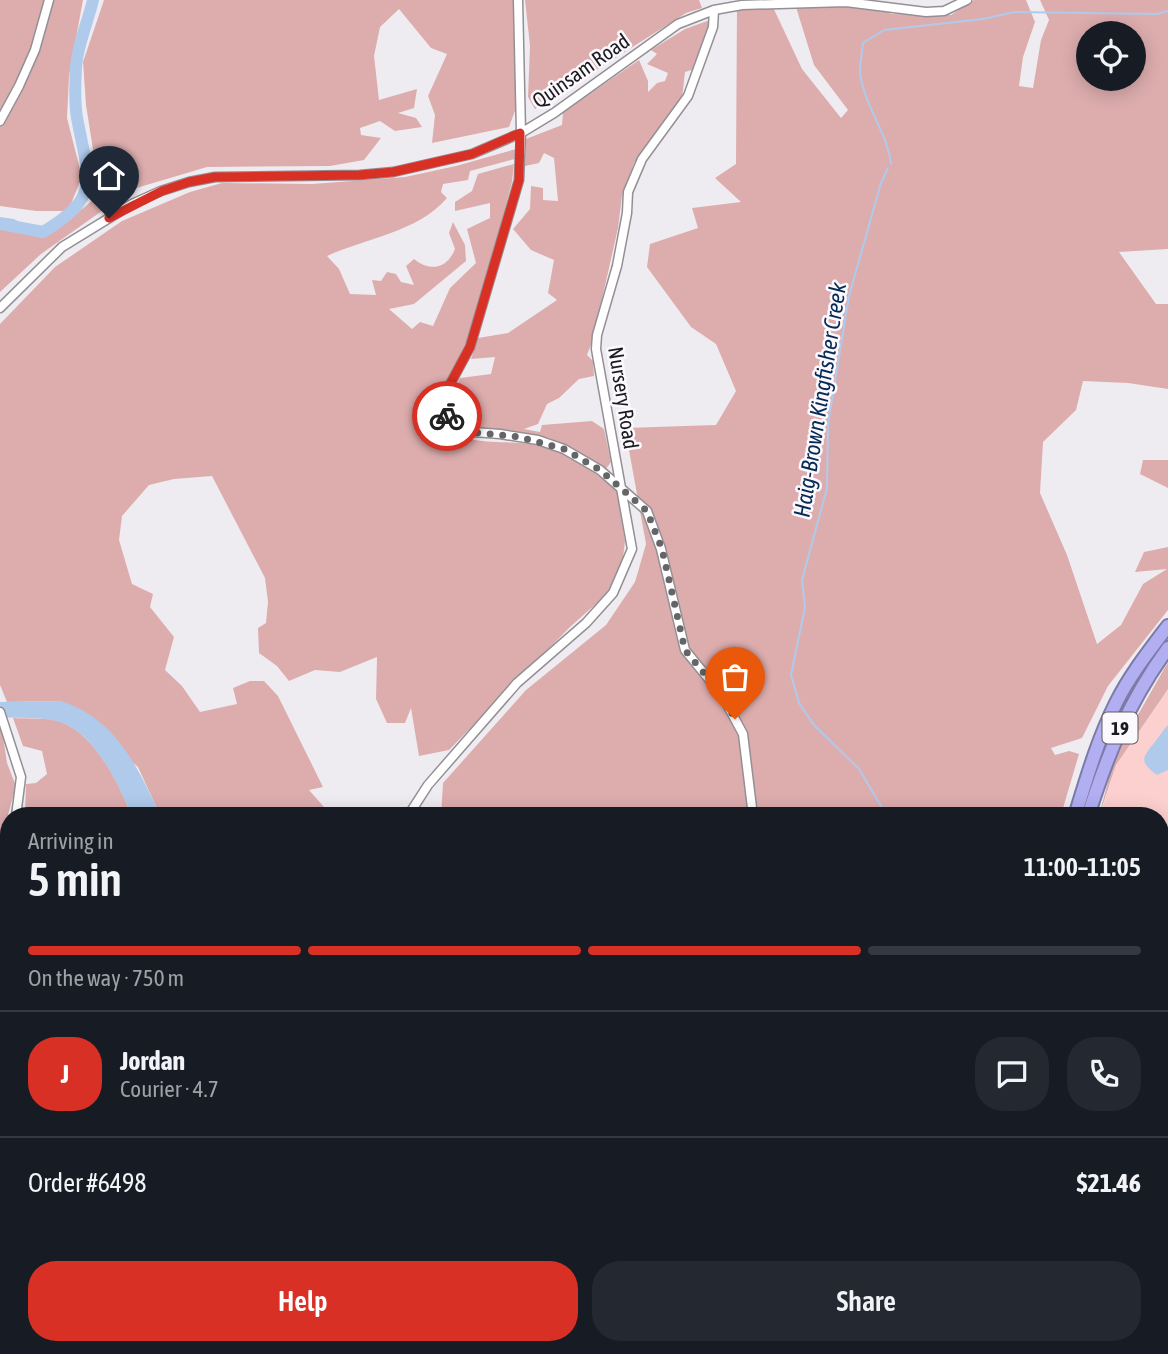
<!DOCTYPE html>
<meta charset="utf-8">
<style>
:root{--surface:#171b24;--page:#242831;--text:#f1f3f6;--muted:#9ea1a6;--line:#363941;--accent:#d93025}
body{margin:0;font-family:"Asap Condensed",sans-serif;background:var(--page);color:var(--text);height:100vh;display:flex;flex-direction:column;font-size:26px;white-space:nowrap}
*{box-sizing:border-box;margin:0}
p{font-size:23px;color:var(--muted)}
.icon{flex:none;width:38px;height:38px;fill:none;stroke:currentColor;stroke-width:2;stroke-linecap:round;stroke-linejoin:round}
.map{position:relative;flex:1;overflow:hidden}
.side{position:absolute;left:0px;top:807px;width:1169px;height:548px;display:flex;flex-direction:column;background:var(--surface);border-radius:28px 28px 0 0;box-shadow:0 4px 18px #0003}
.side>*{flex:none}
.buttons{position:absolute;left:1076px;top:21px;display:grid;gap:14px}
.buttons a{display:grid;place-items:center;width:70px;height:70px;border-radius:50%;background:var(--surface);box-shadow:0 4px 18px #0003;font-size:35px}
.pin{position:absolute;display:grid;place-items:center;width:60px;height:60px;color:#fff;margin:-72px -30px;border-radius:50% 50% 50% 0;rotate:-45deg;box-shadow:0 0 7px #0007}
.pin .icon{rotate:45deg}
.courier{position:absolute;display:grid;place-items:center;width:70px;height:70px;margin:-35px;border:5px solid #d93025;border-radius:50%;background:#fff;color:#222;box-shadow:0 2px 9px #0007}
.headline em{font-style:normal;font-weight:600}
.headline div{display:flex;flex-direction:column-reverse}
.headline{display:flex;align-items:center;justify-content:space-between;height:119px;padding:0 28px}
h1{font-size:46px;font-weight:600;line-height:52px}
.bar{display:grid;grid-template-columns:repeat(4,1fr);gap:10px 7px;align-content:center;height:84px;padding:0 28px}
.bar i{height:9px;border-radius:5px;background:var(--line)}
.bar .on{background:var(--accent)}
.bar p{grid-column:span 4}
.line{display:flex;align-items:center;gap:18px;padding:0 28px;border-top:2px solid var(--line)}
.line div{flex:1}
.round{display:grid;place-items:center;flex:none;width:74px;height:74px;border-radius:28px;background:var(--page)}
.action{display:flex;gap:14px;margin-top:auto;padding:14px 28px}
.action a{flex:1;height:80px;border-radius:28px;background:var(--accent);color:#fff;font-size:28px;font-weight:600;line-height:80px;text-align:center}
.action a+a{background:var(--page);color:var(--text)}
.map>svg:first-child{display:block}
.green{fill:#fdd0d0}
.forest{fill:#ddadae;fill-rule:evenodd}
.water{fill:#afcaeb}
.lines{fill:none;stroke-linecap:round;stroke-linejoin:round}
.stream{stroke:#afcaeb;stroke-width:2}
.river{stroke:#afcaeb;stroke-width:12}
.minor-casing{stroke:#939095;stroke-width:11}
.highway-casing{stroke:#7c7ba6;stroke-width:16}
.minor{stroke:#fff;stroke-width:8}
.highway{stroke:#b1aff1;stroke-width:12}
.done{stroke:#656467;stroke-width:7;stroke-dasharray:0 12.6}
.route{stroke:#d93025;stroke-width:9}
.labels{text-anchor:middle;stroke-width:5;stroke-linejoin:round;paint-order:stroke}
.shield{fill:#fcf9fe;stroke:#5e5d60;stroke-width:2}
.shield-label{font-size:19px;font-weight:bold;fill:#1b1a1c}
.street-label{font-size:21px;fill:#1b1a1c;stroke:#fcf9fe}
.water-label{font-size:23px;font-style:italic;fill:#052a54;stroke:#fcf9fe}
</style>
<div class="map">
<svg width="1168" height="1354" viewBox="0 0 1168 1354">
<rect width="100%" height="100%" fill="#efecf1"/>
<!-- green -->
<path class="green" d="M1168 689V925L1160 941V816H1100L1116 765Z
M1160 968C1168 998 1160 1031 1168 1058V1354H1074V1346H1160Z"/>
<!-- forest -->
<path class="forest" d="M0 0H83L69 76 67 118 82 177 68 211H36L0 206Z
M104 0H514L516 108 509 127 432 143 435 115 428 96 447 54 431 48 399 9 380 27 374 56 379 100 417 89 414 108 398 113 416 118 422 127 395 131 380 121 360 128 361 135 381 138 364 160 330 166 207 167 133 189 41 254 0 292V226L35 231 44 235 69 220 100 194 86 105 83 62Z
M525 0H699L702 8 686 13 535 109 528 97 530 46Z
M851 0 892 14 951 15 974 0H1026L1035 22 1023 57 1019 86 1033 88 1041 40 1049 20 1040 0H1168V249L1119 252 1156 304H1168V389L1128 383 1083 381 1076 410 1043 442 1040 493 1067 555 1097 644 1121 625 1143 584 1167 569 1135 572 1144 552 1168 547V610L1108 686 1082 738 1051 748 1055 755 1069 751 1079 754 1061 815 441 816 443 783 526 690 606 625 635 582 646 544 625 428 716 425 736 391 716 344 691 327 647 267 650 244 698 228 692 208 741 202 715 178 736 164 737 4 772 5 802 69 841 118 848 110 814 65 795 4ZM1088 33H1134V79H1088Z
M710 20 695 69 685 72 682 99 634 163 622 196 618 228 593 339 587 355 593 361 594 376 579 379 559 398 547 404 538 424 524 429 540 432 542 425 592 421 604 429 611 462 606 469 550 438 505 430 463 429C450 412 450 396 460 378L491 374 495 357 471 359 478 338 508 333 557 300 548 293 554 260 531 250 513 229 530 209 531 186 543 188V200L558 201 554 158 544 153 539 163 525 166 526 139 562 125 563 112 639 60 648 81V92L657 83 665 81 668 73 647 64 657 54 651 50 685 29Z
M516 149 515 159 470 171 468 180 443 184 441 192 447 198C418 232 366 238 327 256L339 269 350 294 376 295 372 280 381 281 387 272 396 274 401 282 414 285 406 266 414 259C430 272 447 269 455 249L449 233 453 222 465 245 466 261 414 304 389 309 412 329 420 322 433 326 450 288 476 263 467 229 490 218V203L455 211V202L472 191 478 174 514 164 512 182 500 227 465 347 445 385 442 426C468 448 505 439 537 445 567 451 595 472 617 491L625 541 623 558 607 594 570 627 449 750 419 756 411 708 405 723H387L376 699 377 657 340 672 315 670 289 681 277 666 259 653 258 628 266 623 268 602 265 578 212 476 174 479 149 485 122 516 119 540 132 584 153 594 150 607 174 637 165 670 182 686 200 712 237 704 233 688 250 681H264L278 696 323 787 309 790 331 815H160L138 767 61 701 7 702 0 685V324L55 267 122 221 190 192 222 183 312 184 405 177 456 166Z
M1143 460H1168V488L1140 474Z
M1168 662V689L1116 765 1099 816 1115 755Z
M0 717 7 763 16 786 0 843Z
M13 718C28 719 47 717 61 722 94 734 120 784 131 815H25L26 784 36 783 47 774 42 751 23 746Z
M9 859V1124L0 1138V873Z
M9 1162V1250L0 1243V1175Z
M9 1310V1346H255L253 1354H0V1314Z
M684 1346H723L719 1354H678Z"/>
<!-- water -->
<path class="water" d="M0 217 14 219 35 231 0 226Z
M61 701C115 718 138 767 160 815H131C120 785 93 732 60 722 42 716 19 719 0 717V702Z
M1168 725V770L1157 775C1140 762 1141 759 1154 743 1159 737 1163 730 1168 725Z
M9 1124V1162L0 1175V1138Z
M0 1243 9 1250V1310L0 1314Z"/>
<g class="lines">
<!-- stream -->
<path class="stream" d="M891 164C887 131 863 104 860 72 860 63 862 52 863 43L884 30 983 19 1014 12 1157 14 1168 11
M887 816 859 769 814 725 799 703 791 675 805 607 802 580 827 488 828 424 849 296 881 183 888 168
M1168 1106 1167 1116 1164 1120 1168 1158
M1168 1171 1163 1192 1166 1195 1165 1215 1168 1222
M1160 1246 1168 1237
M1160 1263 1161 1266 1168 1268"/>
<!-- river -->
<path class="river" d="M0 224 43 232C101 197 89 180 78 123 74 106 75 85 76 68 77 46 88 22 93 0"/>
<defs>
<path id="minor" d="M518 0 521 133 519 180 470 347 448 388 447 415 451 423 460 431 500 434 538 440 564 449 600 470 647 511 661 549 685 650 722 695 743 734 753 816
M0 121 19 86 35 50 49 0
M0 308 62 247 132 204 161 191 189 182 215 177 360 175 393 172 472 154 521 133 554 113 678 24 714 10 742 5 846 2 926 12 944 11 967 0
M0 712 21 777 16 816
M408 816 428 785 517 683 586 623 613 593 632 549 596 349 597 335 617 266 627 213 628 192 642 159 688 96 713 27 714 10
M0 853 9 834
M355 1346 363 1354
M265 1354 273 1346
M369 1354 379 1346
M520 1354 524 1346
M630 1354 635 1346
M766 1354 769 1346
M1002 1354 1003 1346"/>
<path id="highway" d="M1075 816C1087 777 1098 739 1116 703 1130 675 1149 651 1168 626
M1088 816C1108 753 1129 701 1168 648
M1049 1354 1050 1346
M1063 1354 1064 1346"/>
</defs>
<!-- minor casing -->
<use href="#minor" class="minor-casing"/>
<!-- highway casing -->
<use href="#highway" class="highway-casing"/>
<!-- minor -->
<use href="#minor" class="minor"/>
<!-- highway -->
<use href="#highway" class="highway"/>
</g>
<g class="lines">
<!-- done -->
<path class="done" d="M447 416 451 423 460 431 519 437 564 449 600 470 647 511 662 549 685 650 722 695 735 719"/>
<!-- route -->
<path class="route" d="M109 218 162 191 189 182 215 177 359 175 393 172 472 154 520 133 519 180 470 347 448 388 447 416"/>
</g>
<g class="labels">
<!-- shield labels -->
<rect class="shield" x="1102.5" y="712.5" width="35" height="31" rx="5"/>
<g class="shield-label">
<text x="1120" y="735">19</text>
</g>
<!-- street labels -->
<g class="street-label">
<text transform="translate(581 71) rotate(-35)" y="7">Quinsam Road</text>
<text transform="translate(623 398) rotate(81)" y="7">Nursery Road</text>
</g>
<!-- water labels -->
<g class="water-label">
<text transform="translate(820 400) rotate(-81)" y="8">Haig-Brown Kingfisher Creek</text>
</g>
</g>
</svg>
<div class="buttons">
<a><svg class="icon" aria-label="locate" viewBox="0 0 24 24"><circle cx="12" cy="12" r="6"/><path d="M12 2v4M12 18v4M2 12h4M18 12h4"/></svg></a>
</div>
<div class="pin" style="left:735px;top:719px;background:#ea580c"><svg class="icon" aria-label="bag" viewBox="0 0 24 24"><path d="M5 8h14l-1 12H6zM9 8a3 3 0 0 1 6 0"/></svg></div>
<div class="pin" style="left:109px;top:218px;background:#1f2937"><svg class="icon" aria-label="home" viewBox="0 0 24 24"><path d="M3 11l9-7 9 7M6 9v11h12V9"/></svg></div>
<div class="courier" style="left:447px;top:416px"><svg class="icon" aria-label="bike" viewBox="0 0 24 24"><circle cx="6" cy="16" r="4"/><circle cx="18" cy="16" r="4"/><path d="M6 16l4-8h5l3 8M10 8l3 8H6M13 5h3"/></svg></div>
<section class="side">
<div class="headline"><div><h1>5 min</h1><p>Arriving in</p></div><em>11:00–11:05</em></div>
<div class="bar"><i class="on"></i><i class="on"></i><i class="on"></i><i></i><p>On the way · 750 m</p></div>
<div class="line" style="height:126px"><b class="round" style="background:var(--accent);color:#fff">J</b><div><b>Jordan</b><p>Courier · 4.7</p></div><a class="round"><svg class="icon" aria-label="chat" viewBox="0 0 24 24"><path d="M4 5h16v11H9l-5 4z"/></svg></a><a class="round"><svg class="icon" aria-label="phone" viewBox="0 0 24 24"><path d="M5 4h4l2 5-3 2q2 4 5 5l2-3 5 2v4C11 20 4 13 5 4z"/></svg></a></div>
<div class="line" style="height:91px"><div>Order #6498</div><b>$21.46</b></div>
<div class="action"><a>Help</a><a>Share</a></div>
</section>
</div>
